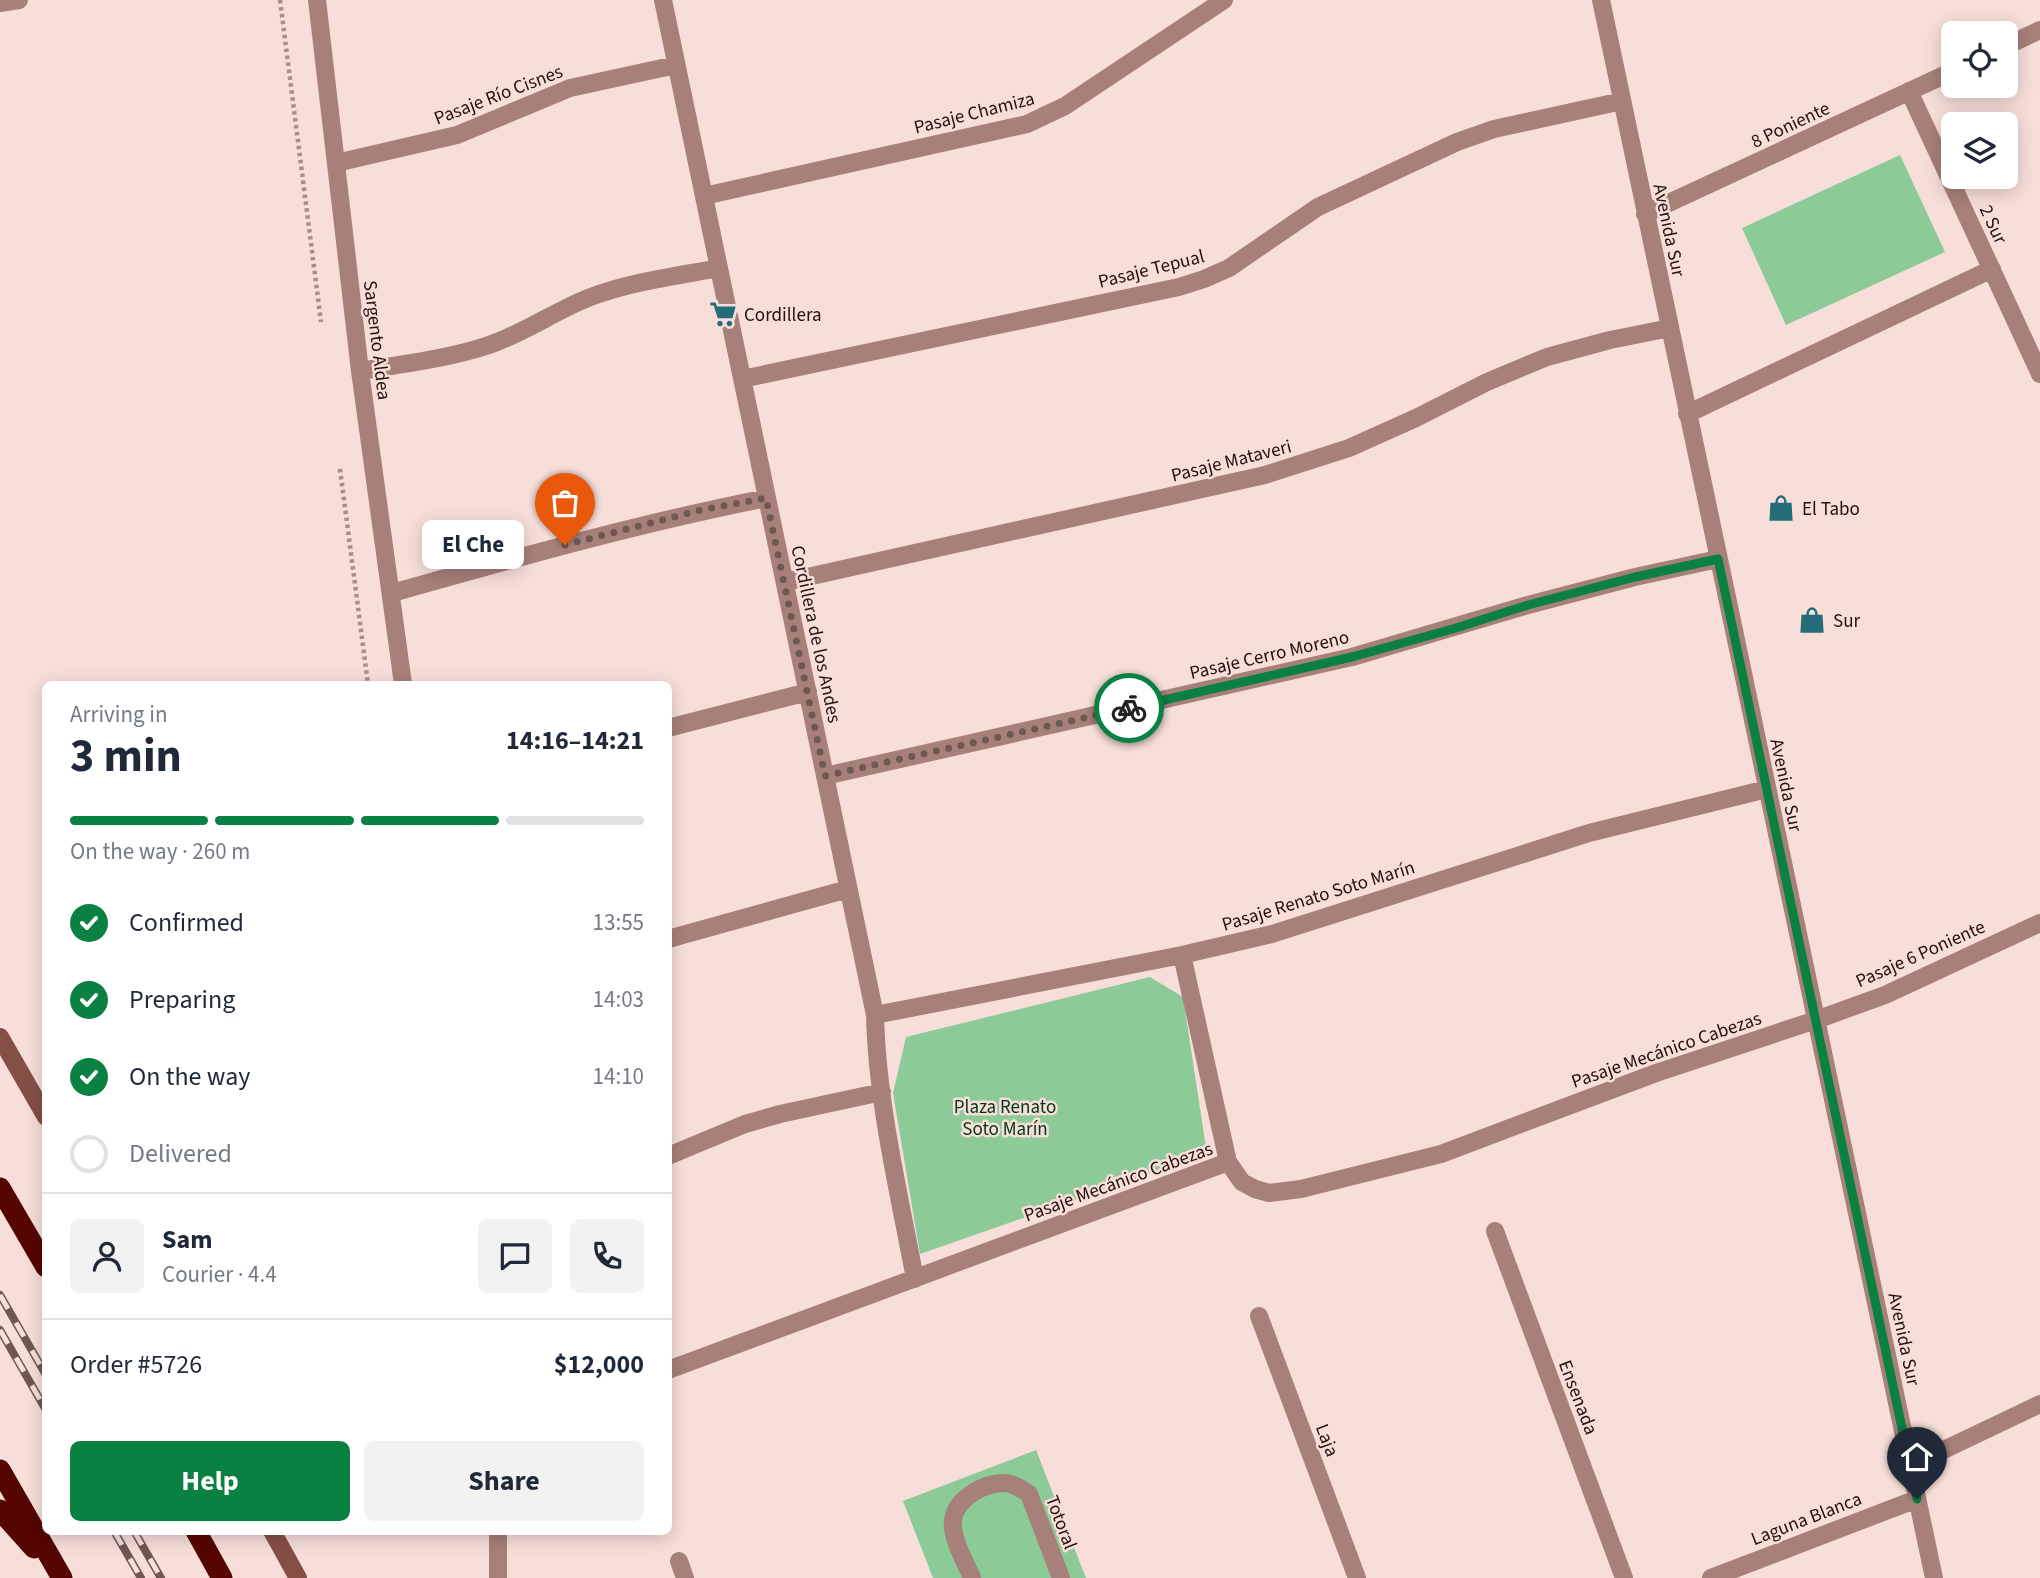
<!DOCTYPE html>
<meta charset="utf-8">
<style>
:root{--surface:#fff;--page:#f2f2f3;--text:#1f2937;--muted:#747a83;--line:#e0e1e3;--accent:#0b8043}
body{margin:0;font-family:"Source Sans 3",sans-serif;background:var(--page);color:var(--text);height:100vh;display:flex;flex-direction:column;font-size:26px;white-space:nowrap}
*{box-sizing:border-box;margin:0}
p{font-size:23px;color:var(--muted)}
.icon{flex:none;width:38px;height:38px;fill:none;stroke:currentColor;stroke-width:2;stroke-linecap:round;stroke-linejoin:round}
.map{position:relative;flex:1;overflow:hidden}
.drawer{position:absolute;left:42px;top:681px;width:630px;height:854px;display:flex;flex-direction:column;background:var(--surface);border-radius:10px;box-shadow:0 4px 18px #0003}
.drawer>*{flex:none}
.buttons{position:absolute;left:1941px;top:21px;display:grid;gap:14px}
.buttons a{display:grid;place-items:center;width:77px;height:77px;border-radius:10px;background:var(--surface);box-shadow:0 4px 18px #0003;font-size:35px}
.pin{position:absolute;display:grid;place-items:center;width:60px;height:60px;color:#fff;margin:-72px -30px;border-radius:50% 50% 50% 0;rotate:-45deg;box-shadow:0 0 7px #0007}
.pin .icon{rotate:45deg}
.courier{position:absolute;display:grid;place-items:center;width:70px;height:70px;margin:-35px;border:5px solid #0b8043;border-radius:50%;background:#fff;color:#222;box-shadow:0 2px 9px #0007}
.bubble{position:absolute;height:49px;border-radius:10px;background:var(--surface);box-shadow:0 4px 18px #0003;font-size:23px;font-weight:700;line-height:49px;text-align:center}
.headline em{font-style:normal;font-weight:700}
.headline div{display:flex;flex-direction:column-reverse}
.headline{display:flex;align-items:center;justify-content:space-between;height:119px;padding:0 28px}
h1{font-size:46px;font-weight:700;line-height:52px}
.bar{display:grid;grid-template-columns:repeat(4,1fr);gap:10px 7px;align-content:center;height:84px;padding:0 28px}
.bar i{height:9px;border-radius:5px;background:var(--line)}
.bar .current{background:var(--accent)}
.bar p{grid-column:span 4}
.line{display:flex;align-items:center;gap:18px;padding:0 28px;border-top:2px solid var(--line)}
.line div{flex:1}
.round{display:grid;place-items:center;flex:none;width:74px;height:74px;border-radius:10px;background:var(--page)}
ol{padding:0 28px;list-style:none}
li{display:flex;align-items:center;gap:21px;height:77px}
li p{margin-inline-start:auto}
li .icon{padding:7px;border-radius:50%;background:var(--accent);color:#fff;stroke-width:4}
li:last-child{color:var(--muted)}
li i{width:38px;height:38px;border:4px solid var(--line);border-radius:50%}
.cta{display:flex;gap:14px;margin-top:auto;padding:14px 28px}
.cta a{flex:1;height:80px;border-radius:10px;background:var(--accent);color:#fff;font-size:28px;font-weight:700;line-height:80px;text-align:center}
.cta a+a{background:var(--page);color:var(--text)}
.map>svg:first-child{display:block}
.green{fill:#8cca98}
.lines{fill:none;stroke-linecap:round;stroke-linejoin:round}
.path{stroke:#a68f8a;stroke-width:4.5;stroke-dasharray:3.5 3.5;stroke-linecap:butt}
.minor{stroke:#a78079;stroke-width:18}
.tertiary{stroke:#a78079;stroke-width:18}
.secondary{stroke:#864f46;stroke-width:18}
.motorway{stroke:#550502;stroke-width:21}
.rail-casing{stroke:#6d5854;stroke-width:8}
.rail{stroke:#f7ded9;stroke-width:5;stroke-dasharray:16;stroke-linecap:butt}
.done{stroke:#6e5854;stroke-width:7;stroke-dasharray:0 12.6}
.route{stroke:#0b8043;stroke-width:9}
.labels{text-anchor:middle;stroke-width:5;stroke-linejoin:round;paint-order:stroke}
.street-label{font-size:19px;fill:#24100d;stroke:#f7ded9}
.poi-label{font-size:19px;fill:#24100d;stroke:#f7ded9;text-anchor:start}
.park-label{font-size:19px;fill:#003814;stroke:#f7ded9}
</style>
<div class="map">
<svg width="2040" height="1578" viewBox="0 0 2040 1578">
<rect width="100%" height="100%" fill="#f7ded9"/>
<!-- green -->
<path class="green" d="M1900 155 1945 252 1786 325 1742 228Z
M1150 977 1183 997 1207 1154 920 1254 893 1093 906 1037Z
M1036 1450 1086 1578H933L903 1501Z"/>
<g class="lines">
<!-- path -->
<path class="path" d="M280 0 321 322
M340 469 368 684"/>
<!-- minor -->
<path class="minor" d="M317 0 360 371 403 684
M663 0 875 1015C877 1102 899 1193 915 1279
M1601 0 1934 1578
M2006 46 2040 30
M1909 91 2040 374
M336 163 457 135 570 88 676 65
M704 196 1027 124 1065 106 1224 0
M1645 214 1953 71
M360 371C402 364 446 359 486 346 523 334 553 312 588 298 629 282 676 276 719 268
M742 379 1179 287 1204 279 1229 268 1318 207 1457 142 1494 129 1622 101
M1687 414 1992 269
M785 582 1265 475 1349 448 1416 418 1487 382 1547 357 1610 340 1670 328
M392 593C516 558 640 523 767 498
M668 728 808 692
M825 776 1352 657 1528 605 1635 577 1718 559
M668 939 848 889
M1182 955 1228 1162 1242 1182 1255 1189 1269 1193 1301 1189 1441 1154 1656 1073 1816 1020 1885 995 2040 923
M875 1015 1182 955 1272 934 1589 833 1767 789
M668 1156 745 1124 780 1114 882 1092
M1495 1231 1624 1578
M1259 1316 1357 1578
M668 1370 1228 1162
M1910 1466 2040 1404
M679 1561 685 1578
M498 1578V1531
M972 1578C965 1561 951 1538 953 1520 956 1498 984 1483 1004 1483 1014 1483 1021 1489 1029 1494L1061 1578
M1711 1578 1917 1499"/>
<!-- tertiary -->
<path class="tertiary" d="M0 3 19 0"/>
<!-- secondary -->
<path class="secondary" d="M0 1037 46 1117
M272 1531 298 1578"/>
<!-- motorway -->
<path class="motorway" d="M0 1188 46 1267
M0 1470 62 1578
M0 1510 34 1548
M196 1531 222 1578"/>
<defs>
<path id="rail" d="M0 1295 46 1375
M0 1330 46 1410
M114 1531 141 1578
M134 1531 161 1578"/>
</defs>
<!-- rail casing -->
<use href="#rail" class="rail-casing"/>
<!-- rail -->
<use href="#rail" class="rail"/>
</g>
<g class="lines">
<!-- done -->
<path class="done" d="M565 545 701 510 766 498 825 776 1129 708"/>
<!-- route -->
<path class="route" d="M1129 708 1352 657 1456 628 1528 605 1635 577 1718 559 1917 1499"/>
</g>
<!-- icons -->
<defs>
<symbol id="supermarket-bare" viewBox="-9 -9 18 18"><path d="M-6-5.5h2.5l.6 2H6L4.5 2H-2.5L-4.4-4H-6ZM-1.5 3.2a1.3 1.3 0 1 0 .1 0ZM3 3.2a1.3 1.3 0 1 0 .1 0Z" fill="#246c78" stroke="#f7ded9" stroke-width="2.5" paint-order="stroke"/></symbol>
<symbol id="shop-bare" viewBox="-9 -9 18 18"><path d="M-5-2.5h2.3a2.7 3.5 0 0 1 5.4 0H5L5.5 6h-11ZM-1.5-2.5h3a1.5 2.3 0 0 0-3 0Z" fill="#246c78" stroke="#f7ded9" stroke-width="2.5" paint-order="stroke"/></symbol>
</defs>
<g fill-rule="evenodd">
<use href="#supermarket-bare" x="704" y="295" width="38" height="38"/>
<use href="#shop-bare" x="1762" y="489" width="38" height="38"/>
<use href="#shop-bare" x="1793" y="601" width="38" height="38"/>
</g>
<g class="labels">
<!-- street labels -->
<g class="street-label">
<text transform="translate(498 94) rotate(-21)" y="7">Pasaje Río Cisnes</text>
<text transform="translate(974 112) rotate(-14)" y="7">Pasaje Chamiza</text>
<text transform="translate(1790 124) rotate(-25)" y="7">8 Poniente</text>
<text transform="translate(1994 224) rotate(65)" y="7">2 Sur</text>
<text transform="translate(1670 230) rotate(78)" y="7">Avenida Sur</text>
<text transform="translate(1151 268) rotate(-14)" y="7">Pasaje Tepual</text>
<text transform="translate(378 340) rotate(83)" y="7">Sargento Aldea</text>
<text transform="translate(1231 460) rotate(-14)" y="7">Pasaje Mataveri</text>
<text transform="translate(817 634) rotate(78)" y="7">Cordillera de los Andes</text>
<text transform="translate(1269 654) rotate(-13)" y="7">Pasaje Cerro Moreno</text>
<text transform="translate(1787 785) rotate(78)" y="7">Avenida Sur</text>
<text transform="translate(1318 895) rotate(-17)" y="7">Pasaje Renato Soto Marín</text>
<text transform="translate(1920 953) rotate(-24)" y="7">Pasaje 6 Poniente</text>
<text transform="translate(1666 1049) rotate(-19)" y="7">Pasaje Mecánico Cabezas</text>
<text transform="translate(1118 1181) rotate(-20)" y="7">Pasaje Mecánico Cabezas</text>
<text transform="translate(1905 1339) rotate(78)" y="7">Avenida Sur</text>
<text transform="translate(1579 1397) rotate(69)" y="7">Ensenada</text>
<text transform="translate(1328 1440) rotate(69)" y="7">Laja</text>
<text transform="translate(1806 1518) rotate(-21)" y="7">Laguna Blanca</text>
<text transform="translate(1062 1522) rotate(69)" y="7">Totoral</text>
</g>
<!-- poi labels -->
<g class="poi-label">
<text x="744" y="321">Cordillera</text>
<text x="1802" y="515">El Tabo</text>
<text x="1833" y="627">Sur</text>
</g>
<!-- park labels -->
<g class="park-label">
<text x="1005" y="1113">Plaza Renato<tspan x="1005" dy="22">Soto Marín</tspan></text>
</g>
</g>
</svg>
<div class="buttons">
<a><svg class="icon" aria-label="locate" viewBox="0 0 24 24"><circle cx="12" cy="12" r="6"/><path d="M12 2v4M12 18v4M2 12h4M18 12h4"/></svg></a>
<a><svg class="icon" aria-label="layers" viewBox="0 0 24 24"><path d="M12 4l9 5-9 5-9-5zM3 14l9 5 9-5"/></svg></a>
</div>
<div class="pin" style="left:565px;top:545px;background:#ea580c"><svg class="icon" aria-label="bag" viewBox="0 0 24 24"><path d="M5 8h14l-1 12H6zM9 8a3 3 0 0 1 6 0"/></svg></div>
<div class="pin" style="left:1917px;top:1499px;background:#1f2937"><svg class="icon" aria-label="home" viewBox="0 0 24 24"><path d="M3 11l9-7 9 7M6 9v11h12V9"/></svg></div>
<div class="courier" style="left:1129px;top:708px"><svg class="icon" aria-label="bike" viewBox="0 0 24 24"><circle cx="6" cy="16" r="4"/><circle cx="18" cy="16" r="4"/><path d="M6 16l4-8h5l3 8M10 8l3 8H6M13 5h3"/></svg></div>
<div class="bubble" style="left:422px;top:520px;width:102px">El Che</div>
<section class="drawer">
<div class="headline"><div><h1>3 min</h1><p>Arriving in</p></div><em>14:16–14:21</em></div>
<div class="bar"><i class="current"></i><i class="current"></i><i class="current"></i><i></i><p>On the way · 260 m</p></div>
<ol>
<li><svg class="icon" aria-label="check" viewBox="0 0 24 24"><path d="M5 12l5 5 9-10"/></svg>Confirmed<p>13:55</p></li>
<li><svg class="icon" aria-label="check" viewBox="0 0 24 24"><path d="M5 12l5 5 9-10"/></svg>Preparing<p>14:03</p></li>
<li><svg class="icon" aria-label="check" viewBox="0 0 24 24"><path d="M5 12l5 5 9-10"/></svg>On the way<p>14:10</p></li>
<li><i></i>Delivered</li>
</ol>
<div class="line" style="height:126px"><a class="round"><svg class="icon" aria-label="person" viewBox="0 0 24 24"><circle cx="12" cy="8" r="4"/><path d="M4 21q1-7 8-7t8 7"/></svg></a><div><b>Sam</b><p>Courier · 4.4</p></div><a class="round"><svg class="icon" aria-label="chat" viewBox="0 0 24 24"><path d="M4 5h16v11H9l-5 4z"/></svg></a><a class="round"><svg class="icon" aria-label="phone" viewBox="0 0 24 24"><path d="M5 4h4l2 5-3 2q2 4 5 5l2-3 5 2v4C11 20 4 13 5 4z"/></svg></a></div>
<div class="line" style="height:91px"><div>Order #5726</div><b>$12,000</b></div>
<div class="cta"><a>Help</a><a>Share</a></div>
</section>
</div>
